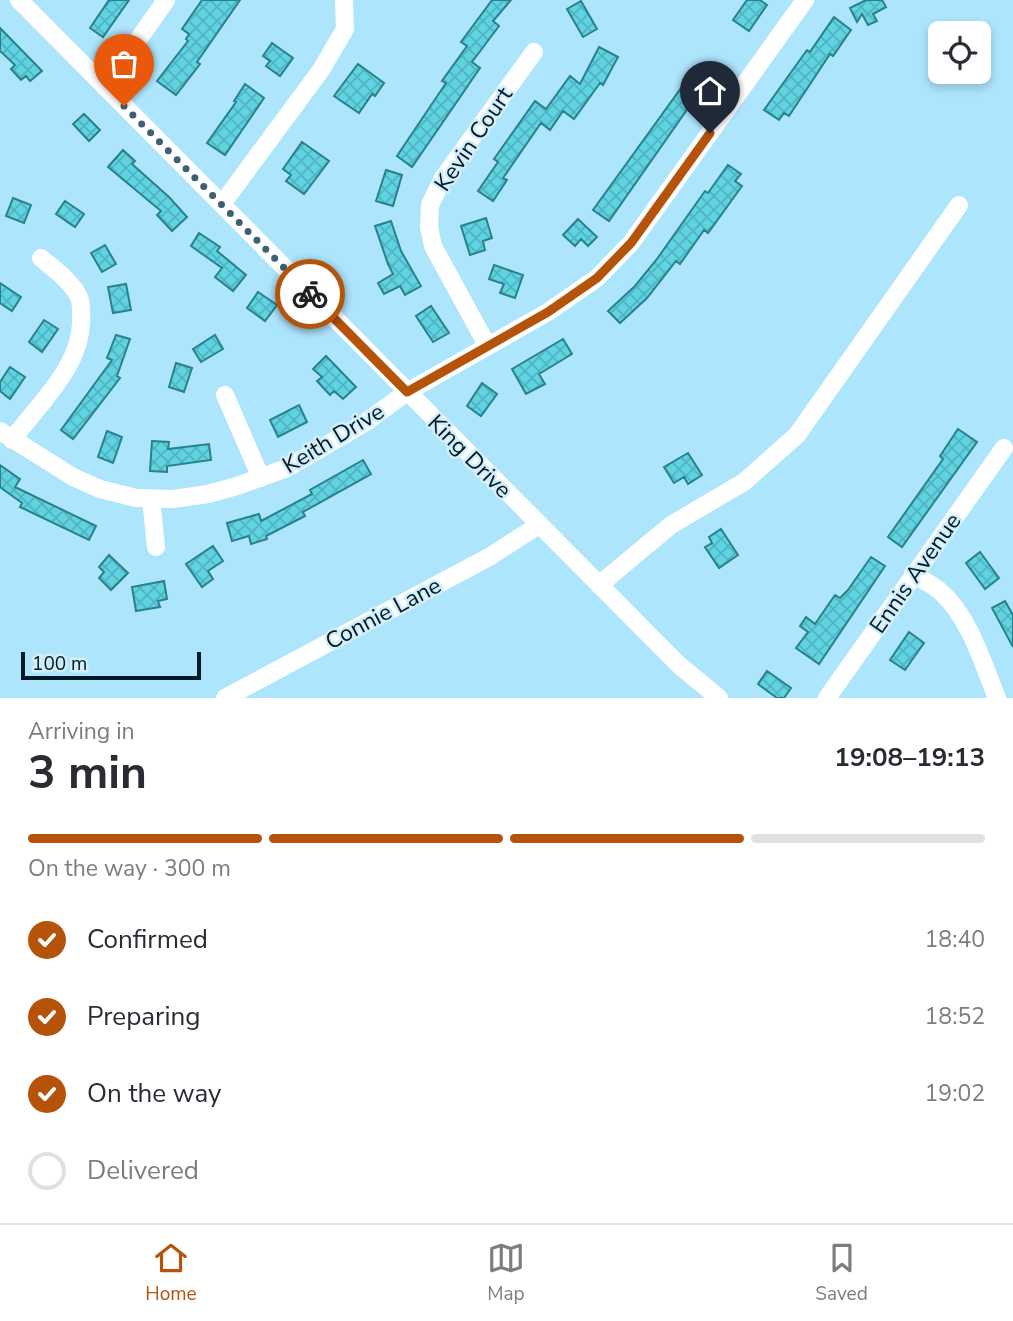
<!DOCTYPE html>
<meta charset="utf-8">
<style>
:root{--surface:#fff;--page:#f7f7f7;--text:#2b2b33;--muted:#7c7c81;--line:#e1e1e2;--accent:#b45309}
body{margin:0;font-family:"Nunito Sans",sans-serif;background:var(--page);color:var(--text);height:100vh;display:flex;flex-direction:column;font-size:26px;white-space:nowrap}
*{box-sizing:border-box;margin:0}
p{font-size:23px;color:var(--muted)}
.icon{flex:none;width:38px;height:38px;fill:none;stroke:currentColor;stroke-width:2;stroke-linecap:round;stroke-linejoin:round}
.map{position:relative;height:698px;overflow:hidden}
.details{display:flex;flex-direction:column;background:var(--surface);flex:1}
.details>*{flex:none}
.buttons{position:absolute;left:928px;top:21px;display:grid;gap:14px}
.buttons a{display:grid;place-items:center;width:63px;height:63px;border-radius:10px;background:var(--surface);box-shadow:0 4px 10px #0003;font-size:35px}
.scale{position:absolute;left:21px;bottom:18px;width:180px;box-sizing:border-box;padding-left:7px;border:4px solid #001a25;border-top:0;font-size:19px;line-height:24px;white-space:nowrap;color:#001a25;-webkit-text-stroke:5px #d2eefa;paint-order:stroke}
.pin{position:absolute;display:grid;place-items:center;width:60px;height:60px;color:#fff;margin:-72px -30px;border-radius:50% 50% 50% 0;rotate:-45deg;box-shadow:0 0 7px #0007}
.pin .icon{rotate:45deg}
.courier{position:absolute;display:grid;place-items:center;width:70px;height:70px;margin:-35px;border:5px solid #b45309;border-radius:50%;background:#fff;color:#222;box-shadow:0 2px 9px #0007}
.headline em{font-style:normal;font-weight:700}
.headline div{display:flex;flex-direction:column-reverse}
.headline{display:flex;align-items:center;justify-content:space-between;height:119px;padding:0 28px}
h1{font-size:46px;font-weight:700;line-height:52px}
.bar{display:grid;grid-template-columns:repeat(4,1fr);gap:10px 7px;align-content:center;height:84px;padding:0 28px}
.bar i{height:9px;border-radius:5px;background:var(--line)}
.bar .current{background:var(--accent)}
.bar p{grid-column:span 4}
ol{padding:0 28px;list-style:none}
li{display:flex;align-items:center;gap:21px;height:77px}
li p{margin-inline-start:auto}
li .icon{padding:7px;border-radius:50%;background:var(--accent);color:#fff;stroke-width:4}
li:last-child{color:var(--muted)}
li i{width:38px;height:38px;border:4px solid var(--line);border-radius:50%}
.dock{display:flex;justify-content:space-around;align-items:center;height:98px;border-top:2px solid var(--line);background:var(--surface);font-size:19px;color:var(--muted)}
.dock a{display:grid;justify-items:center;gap:4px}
.dock .current{color:var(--accent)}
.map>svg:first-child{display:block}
.building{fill:url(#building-cross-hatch);stroke:#28818b;stroke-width:2}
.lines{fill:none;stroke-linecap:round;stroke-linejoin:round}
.minor{stroke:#fff;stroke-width:18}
.done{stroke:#3d6171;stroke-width:7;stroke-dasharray:0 12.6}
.route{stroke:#b45309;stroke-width:9}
.labels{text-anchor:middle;stroke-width:5;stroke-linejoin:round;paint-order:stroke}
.street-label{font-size:23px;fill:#001a25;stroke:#d2eefa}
</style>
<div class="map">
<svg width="1013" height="698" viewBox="0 0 1013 698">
<defs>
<pattern id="building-cross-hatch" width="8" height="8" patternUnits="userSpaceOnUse" patternTransform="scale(1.75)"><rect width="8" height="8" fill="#5fd3e1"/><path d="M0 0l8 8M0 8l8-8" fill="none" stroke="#51b5c1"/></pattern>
</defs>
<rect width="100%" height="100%" fill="#ade5fd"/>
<!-- building -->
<path class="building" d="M109 0H129L103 37 90 28Z
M202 0H240L197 62 200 64 176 95 157 81 188 41 186 39 189 34 182 29Z
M492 0H511L493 21 499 26 472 62 480 68 412 167 397 156 446 83 442 81 467 46 461 42Z
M747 0H760L767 5 749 31 733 20Z
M866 0H882L886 7 873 14 877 21 868 25 862 14 857 22 850 8Z
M581 1 597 29 583 37 567 9Z
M834 17 851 30 833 56 830 54 789 116 784 113 779 120 764 110 807 50 810 52Z
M0 28 42 71 30 81 26 76 21 80 11 69 15 65 0 51Z
M272 43 293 58 280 76 266 66 270 61 263 56Z
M599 47 618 57 603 85 600 83 574 119 563 111 550 130 541 123 503 178 507 180 493 201 478 191 498 162 494 159 535 101 546 109 570 76 580 84Z
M358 64 384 83 375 96 372 94 359 113 334 96Z
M245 84 264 98 225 155 207 143 236 102 234 101Z
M684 84 698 94 609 221 593 210Z
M84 114 100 130 89 141 73 124Z
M302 142 329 161 304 194 286 181 291 175 283 169Z
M123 150 135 161 132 164 169 197 187 217 172 231 157 215 161 211 108 167Z
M728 165 741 174 735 181 742 186 708 233 704 230 680 264 676 261 647 298 620 323 608 311 635 286 657 259 705 191 708 193Z
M386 170 402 175 393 206 376 201Z
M13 198 31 205 24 223 6 216Z
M65 201 84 214 75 227 56 214Z
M486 218 492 238 483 241 485 250 470 255 461 226Z
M578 219 597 237 588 246 581 239 575 246 563 235Z
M391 221 401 251 421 286 405 295 400 286 384 294 378 283 393 274 388 264 375 226Z
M199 233 220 247 217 251 246 275 233 291 215 277 222 268 191 246Z
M105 245 116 264 102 272 91 253Z
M494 265 523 275 515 298 500 293 504 284 489 279Z
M0 283 21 297 12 311 0 303Z
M126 284 131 310 113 313 108 287Z
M258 292 277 305 265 321 247 308Z
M431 306 449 333 433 342 416 316Z
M44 320 58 329 42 352 29 342Z
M116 335 130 339 117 376 120 378 73 439 61 430 112 360 107 358Z
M215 335 223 349 201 362 193 349Z
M563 339 572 354 539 374 545 384 526 394 512 369Z
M326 356 356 387 343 399 334 391 330 395 317 381 322 377 313 369Z
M176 363 192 368 184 392 169 387Z
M10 367 25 377 10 399 0 391V382Z
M482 383 497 394 481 416 467 406Z
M299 405 307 422 278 437 270 420Z
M958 429 977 442 902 547 888 537 943 459 940 456Z
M107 431 122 437 113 463 98 457Z
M152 441 169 442 168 449 209 444 211 460 167 466V472L150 471Z
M688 453 702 475 688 484 684 477 674 483 664 467Z
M363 460 371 474 303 512 305 516 266 536 267 539 251 544 249 536 232 541 227 523 259 514 261 521 312 494 310 490Z
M0 465 20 479 15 487 96 526 89 540 20 507 22 503 0 487Z
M721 529 738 555 719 568 705 547 712 543 709 537Z
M213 546 223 561 208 571 213 579 202 587 186 564Z
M980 552 999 578 985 589 966 563Z
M109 555 128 573 111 590 99 578 104 572 99 567Z
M871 557 885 566 819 664 796 648 808 632 800 626 806 617 815 624 835 595 840 598 848 590Z
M164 581 167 599 158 601 160 607 136 611 132 587Z
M1005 601 1013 615V647L992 608Z
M909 632 924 643 905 670 890 660Z
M767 671 791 688 784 698H777L758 684Z"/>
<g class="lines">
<!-- minor -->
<path class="minor" d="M19 0 679 665 719 698
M105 87 166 0
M222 204 321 70 345 29 344 0
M487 345 433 246 429 227 430 205 443 178 534 52
M225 395 261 478
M0 431 73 477 100 489 136 498 173 499 208 494 237 486 287 468 366 422 407 392 548 312 597 278 631 243 805 0
M12 440C40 402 85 364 81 313 81 308 81 302 79 297 71 281 54 269 41 258
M151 499 156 547
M913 574C922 580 933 585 941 592 970 618 983 664 997 698
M599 585 671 525 744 482 797 435 959 205
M225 698 489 557 539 525
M827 698 1004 448"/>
</g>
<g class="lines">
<!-- done -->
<path class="done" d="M124 106 310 294"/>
<!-- route -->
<path class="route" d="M310 294 407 392 548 312 597 278 631 243 710 133"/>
</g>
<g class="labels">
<!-- street labels -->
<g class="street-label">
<text transform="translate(473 139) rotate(-56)" y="8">Kevin Court</text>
<text transform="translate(333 438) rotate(-31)" y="8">Keith Drive</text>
<text transform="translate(470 456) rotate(45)" y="8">King Drive</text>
<text transform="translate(915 573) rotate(-55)" y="8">Ennis Avenue</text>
<text transform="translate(383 613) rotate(-28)" y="8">Connie Lane</text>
</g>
</g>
</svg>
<div class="buttons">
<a><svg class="icon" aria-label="locate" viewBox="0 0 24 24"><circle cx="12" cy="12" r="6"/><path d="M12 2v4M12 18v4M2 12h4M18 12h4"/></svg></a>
</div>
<div class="scale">100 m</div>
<div class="pin" style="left:124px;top:106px;background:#ea580c"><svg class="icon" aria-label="bag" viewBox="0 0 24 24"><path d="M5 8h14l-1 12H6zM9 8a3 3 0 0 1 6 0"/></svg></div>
<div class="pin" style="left:710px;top:133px;background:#1f2937"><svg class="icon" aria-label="home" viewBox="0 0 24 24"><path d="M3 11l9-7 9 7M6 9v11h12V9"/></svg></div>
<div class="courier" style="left:310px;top:294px"><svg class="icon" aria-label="bike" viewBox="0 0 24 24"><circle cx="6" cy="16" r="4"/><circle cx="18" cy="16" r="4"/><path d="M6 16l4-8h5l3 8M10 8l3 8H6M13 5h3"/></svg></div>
</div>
<section class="details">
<div class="headline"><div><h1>3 min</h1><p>Arriving in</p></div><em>19:08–19:13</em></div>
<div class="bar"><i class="current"></i><i class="current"></i><i class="current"></i><i></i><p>On the way · 300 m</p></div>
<ol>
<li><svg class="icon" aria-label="check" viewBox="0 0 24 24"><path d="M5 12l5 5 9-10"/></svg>Confirmed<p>18:40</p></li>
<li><svg class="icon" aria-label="check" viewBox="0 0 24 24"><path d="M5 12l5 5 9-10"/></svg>Preparing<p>18:52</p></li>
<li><svg class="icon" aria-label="check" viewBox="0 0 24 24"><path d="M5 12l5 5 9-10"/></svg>On the way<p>19:02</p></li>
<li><i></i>Delivered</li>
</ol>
</section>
<nav class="dock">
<a class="current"><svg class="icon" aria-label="home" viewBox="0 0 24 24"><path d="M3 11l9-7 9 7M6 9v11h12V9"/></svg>Home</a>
<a><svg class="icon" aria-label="map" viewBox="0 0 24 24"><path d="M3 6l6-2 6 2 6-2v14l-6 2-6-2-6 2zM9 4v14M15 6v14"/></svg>Map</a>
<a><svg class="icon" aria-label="saved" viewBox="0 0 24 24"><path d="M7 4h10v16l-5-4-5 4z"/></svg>Saved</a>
</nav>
